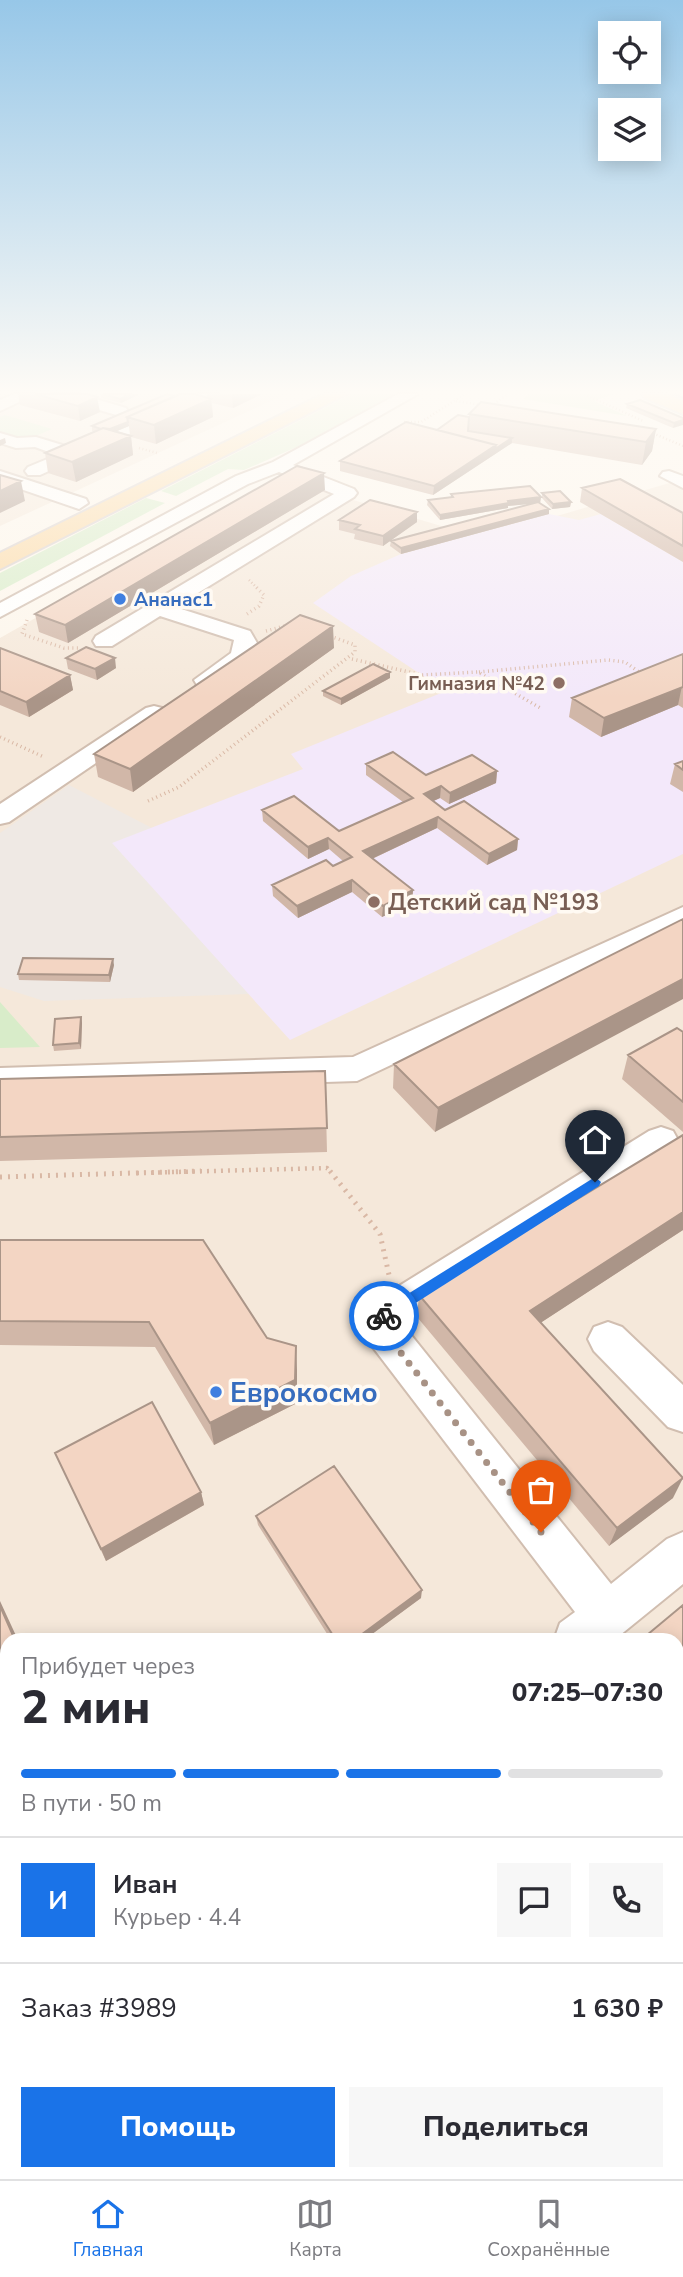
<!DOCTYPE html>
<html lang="ru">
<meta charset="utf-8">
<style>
:root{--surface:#fff;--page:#f7f7f7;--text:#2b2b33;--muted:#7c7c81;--line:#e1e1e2;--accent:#1a73e8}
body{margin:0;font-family:"Nunito Sans",sans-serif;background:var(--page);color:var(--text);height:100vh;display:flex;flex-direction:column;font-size:26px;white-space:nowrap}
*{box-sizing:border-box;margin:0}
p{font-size:23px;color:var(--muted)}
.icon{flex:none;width:38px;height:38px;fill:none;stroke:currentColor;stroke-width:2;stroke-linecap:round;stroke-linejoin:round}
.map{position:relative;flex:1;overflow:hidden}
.side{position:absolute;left:0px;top:1633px;width:684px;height:548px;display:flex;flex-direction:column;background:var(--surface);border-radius:21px 21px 0 0;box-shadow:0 4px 18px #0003}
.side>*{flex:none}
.fabs{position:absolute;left:598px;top:21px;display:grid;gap:14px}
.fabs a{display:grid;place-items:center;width:63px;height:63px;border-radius:0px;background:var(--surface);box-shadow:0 4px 18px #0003;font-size:35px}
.pin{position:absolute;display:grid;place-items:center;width:60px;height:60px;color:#fff;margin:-72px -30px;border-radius:50% 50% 50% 0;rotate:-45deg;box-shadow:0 0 7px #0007}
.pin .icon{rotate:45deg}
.courier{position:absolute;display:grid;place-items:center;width:70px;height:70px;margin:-35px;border:5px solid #1a73e8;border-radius:50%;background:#fff;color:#222;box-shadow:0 2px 9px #0007}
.summary em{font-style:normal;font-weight:800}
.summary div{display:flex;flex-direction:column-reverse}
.summary{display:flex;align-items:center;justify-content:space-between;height:119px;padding:0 21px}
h1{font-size:46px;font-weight:800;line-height:52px}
.bar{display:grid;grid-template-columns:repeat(4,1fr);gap:10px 7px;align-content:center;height:84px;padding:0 21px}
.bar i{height:9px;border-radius:5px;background:var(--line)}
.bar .selected{background:var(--accent)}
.bar p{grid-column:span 4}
.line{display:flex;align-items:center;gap:18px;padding:0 21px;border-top:2px solid var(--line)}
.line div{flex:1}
.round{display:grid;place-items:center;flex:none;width:74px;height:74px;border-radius:0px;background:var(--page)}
.action{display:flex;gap:14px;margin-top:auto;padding:14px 21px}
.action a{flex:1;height:80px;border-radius:0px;background:var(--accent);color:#fff;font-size:28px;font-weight:800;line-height:80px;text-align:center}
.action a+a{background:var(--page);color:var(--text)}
.tabs{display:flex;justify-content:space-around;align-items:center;height:98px;border-top:2px solid var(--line);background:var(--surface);font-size:19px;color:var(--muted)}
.tabs a{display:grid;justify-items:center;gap:4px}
.tabs .selected{color:var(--accent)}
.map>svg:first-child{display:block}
.residential{fill:#f5e8da}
.industrial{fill:#efe9e4}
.education{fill:#f3e8fa}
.green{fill:#d8ecc9}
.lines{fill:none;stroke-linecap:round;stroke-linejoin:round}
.minor-casing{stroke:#d1beb0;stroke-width:4}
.major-casing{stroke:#dad1cd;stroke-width:4}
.path-far3{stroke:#d9b8a5;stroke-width:2.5;stroke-dasharray:1 2.5;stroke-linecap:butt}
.path-far2{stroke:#d9b8a5;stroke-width:3.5;stroke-dasharray:1 3.5;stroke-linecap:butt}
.path-far1{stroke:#d9b8a5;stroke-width:4.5;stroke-dasharray:2 5;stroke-linecap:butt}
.path{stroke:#d9b8a5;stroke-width:5;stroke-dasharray:2 6;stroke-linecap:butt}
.minor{fill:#fff;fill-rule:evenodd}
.major{fill:#fbd9a5;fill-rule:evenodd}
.tram{stroke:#b9a8c9;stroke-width:2}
.wall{fill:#d1b7a8;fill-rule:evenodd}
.shaded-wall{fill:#aa9588}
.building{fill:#f3d5c3;stroke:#aa9588;stroke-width:2}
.route{fill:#1a73e8}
.done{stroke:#a89285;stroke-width:7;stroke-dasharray:0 12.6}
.shop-dot{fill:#3f7fe0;stroke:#fffaf3;stroke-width:2.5}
.education-dot{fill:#8d6e63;stroke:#fffaf3;stroke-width:2.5}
.labels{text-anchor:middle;stroke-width:7;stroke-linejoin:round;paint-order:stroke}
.far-shop-label{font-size:19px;font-weight:bold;fill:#366cbe;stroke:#fffaf3;text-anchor:start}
.far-education-label{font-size:19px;font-weight:bold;fill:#785e54;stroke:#fffaf3;text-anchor:end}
.education-label{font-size:23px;font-weight:bold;fill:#785e54;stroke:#fffaf3;text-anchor:start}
.near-shop-label{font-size:28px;font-weight:bold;fill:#366cbe;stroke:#fffaf3;text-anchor:start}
</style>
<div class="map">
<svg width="683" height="2179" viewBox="0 0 683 2179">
<rect width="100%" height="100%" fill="#fdf6ec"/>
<!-- residential -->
<path class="residential" d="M0 394H286L0 526Z
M282 479 482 538 683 479V1890L677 1896V1640H7V2174H401L395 2179H0V638Z"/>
<!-- industrial -->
<path class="industrial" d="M69 785 152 828 113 843 249 994 44 1001 0 987V833Z"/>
<!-- education -->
<path class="education" d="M549 514 579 520 601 514 683 562V854L290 1040 112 843 303 769 291 754 446 691 313 603 351 576 401 554Z"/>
<!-- green -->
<path class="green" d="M352 394H394L299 446 244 470 228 469 176 496 161 491Z
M530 394H613L594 401 627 416 523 399Z
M5 415 52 429 24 441 0 433V417Z
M146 498 165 503 0 591V573Z
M0 1002 40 1047 0 1048Z"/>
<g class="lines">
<defs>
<path id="minor" d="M14 394H36L0 411V400Z
M52 394H79L126 408 128 411 120 416 54 397Z
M197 394H219L40 475H28L25 471 28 467 57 455 35 447 16 448 0 443V433L17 438 36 437 72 448Z
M398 394H418L293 465 354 489 357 493 354 497 175 607 250 631 257 643C255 648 254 654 250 659 241 671 211 688 197 685L194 680 231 653 234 640 160 616 112 646H96L93 641 96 636 334 494 279 472 248 484 0 617V603L236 476 273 462Z
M0 471 86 499 88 503 79 509 0 482Z
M669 471 683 476V488L660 476 663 472Z
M154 706 162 708 166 713 162 718 9 822 0 824V804L146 708Z
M683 907V927L357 1081 0 1092V1068L353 1057Z
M661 1127 673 1131 678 1140 673 1149 403 1325 611 1584 667 1539 683 1532V1584L614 1640H554L560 1623 575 1612 362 1333 356 1321 362 1309 649 1131Z
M608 1322 622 1327 683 1385V1432L668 1427 594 1351 588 1339 594 1327Z
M7 1914V1971L0 1973V1917Z
M683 2035V2096L677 2098V2037Z
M677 2110 683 2113V2179L670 2174H677Z
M253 2174H313L315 2179H255Z
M542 2174H605L603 2179H540Z"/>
<path id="major" d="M323 394H347L0 569V553Z
M642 394H667L683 401V414L645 398Z"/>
</defs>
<!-- minor casing -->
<use href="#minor" class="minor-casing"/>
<!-- major casing -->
<use href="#major" class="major-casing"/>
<!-- path-far3 -->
<path class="path-far3" d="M584 394 643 421
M456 401 482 405
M491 406 508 394
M404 422H421L465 394
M650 432 683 446
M139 448 157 453
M249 580 257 588"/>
<!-- path-far2 -->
<path class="path-far2" d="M247 614 259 606 264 595 255 586
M27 620 22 634 64 648H81
M266 631 285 626
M352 659 422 675 478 672 542 709
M479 672 608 660 625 662 639 672
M0 737 44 757
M148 801 179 787 355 652V645L330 636"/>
<!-- path-far1 -->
<path class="path-far1" d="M137 1173 327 1168 331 1173"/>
<!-- path -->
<path class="path" d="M330 1171 380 1234 389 1275
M0 1177 201 1171"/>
<!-- minor -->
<use href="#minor" class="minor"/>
<!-- major -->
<use href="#major" class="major"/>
<!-- tram -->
<path class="tram" d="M675 394 683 398"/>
</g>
<!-- wall -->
<path class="wall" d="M18 394H88L100 412 80 421 20 405Z
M101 394H138V395L121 403 101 398Z
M207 394H262L233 408 212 403 213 417 156 444 131 437 133 455 76 482 48 473 45 453 94 431H92V426L176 396 207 398ZM129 426 130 435 117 431Z
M627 404 683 418 673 428 626 408Z
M469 414 656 429 652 451 642 465 512 443 433 495 340 471V461L437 430 469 417Z
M582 488 683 513V562L580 502Z
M325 490 68 643 39 632 35 614Z
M542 493 571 502 570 507 552 509 542 498Z
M451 494 541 497 540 503H538L549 509V514L401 554 390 546 391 541 535 503 508 506V508L440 520 427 505 428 500 451 497Z
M339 520 417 522 383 546 354 539 355 534 339 530Z
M0 648 70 675 73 690 29 717 0 705Z
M334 648 133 792 98 777 94 754Z
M683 654V708L678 705 601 737 569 717 572 698Z
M66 658 116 668 97 680 68 669Z
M390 678 341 705 323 696V691Z
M683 761V792L670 784 675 764Z
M366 764 426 775 497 771 496 783 449 804 440 798 433 801 445 810 518 839 517 850 487 865 437 828 372 859 413 890 412 902 382 917 352 892 298 918 273 896 272 885 333 866 343 861 329 849 308 859 263 821 262 810 339 831 403 802 366 775Z
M683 919 435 1132 393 1088 394 1064Z
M114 965 110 982 19 980 18 974Z
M81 1017 82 1023 81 1049 54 1051 53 1045Z
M683 1032V1132L622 1079 628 1055Z
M325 1071 327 1152 0 1161V1079Z
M683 1135V1230L540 1323 673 1498 609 1546 417 1317 419 1295Z
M0 1240 267 1338 297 1370V1403L214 1445 155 1347 0 1345Z
M55 1453 201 1492 204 1505 106 1561Z
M256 1516 421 1598 364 1640H331L258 1525Z"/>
<!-- shaded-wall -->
<path class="shaded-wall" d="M129 394H138V395L121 403 120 399Z
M232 394H262L233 408Z
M97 397 100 412 80 421 78 406Z
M211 399 213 417 156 444 154 425Z
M683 420V425L673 428 674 423Z
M128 422 129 426 108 435 107 431Z
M656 429 652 451 642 465 646 442Z
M131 436 133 455 76 482 72 462Z
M5 438 6 443 0 446V440Z
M512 438V443L433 495 434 486 496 445Z
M324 473 325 490 68 643 65 625Z
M21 481 25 501 0 513V491Z
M541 497 540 503 508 506V508L440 520V515L508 501Z
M571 502 570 507 552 509 553 504Z
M549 509V514L401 554V548Z
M417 512V522L383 546V536Z
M333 626 334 648 133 792 130 769Z
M115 658 116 668 97 680 95 669Z
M390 672V678L341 705V699Z
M70 675 73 690 29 717 26 702Z
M682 686 678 705 601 737 604 718Z
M497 771 496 783 449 804 450 793Z
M441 786 440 798 423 806 424 794Z
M438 817 437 828 363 863V851Z
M328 838 329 849 308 859V847Z
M518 839 517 850 487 865 489 854Z
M352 880V892L298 918 297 906Z
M413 890 412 902 382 917 383 906Z
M113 959 114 965 110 982 109 975Z
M683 979V999L435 1132 438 1108Z
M81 1017 82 1023 81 1049 79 1043Z
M683 1212V1230L525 1333 530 1311Z
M296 1346 297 1370V1403L214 1445 210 1423Z
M683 1478 673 1498 609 1546 617 1528Z
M201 1492 204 1505 106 1561 101 1549Z
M422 1590 421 1598 364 1640H354Z
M0 1601 18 1640H15L0 1606Z
M7 1756V1776L0 1781V1760Z
M17 2174H29L23 2179H11Z"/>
<!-- building -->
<path class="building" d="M35 394H88L97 397 78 406Z
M103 394H129L120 399Z
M167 394 176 396 127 417 128 422 110 429 103 428 101 429 92 426Z
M179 394H195L211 399 154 425 127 417Z
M640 400 683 418V420L674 423 627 404Z
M481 402 656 429 646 442 469 414Z
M458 415 469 417 468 431 512 438 495 449 496 445 437 430Z
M406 422 496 445 434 486 340 461Z
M103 428 131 436 72 462 45 453Z
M297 466 324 473 65 625 35 614Z
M0 475 21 481 0 491Z
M620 479 683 513V546L582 488Z
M530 486 541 497 508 501 509 503 440 515 428 500 453 497 451 494Z
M560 491 571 502 553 504 542 493Z
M370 500 417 512 383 536 355 529 360 525 339 520Z
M538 502 549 509 401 548 391 541Z
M300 615 333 626 130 769 94 754Z
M86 647 115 658 95 669 66 658Z
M0 648 70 675 26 702 0 691Z
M683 654V687L604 718 572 698Z
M373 664 390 672 341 699 323 691Z
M393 752 426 775 472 755 497 771 450 793 441 786 424 794 445 810 464 801 518 839 489 854 438 817 363 851 413 890 383 906 352 880 297 906 272 885 326 860 333 866 352 857 328 838 308 847 262 810 294 796 339 831 413 798 366 764Z
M683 761V770L675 764Z
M683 919V979L438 1108 394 1064Z
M23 958 113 959 109 975 18 974Z
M81 1017 79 1043 53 1045 55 1019Z
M677 1028 683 1032V1102L628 1055Z
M325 1071 327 1128 0 1137V1079Z
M683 1135V1212L530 1311 683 1478 617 1528 419 1295Z
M0 1240H203L267 1338 296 1346 295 1380 210 1423 149 1322 0 1321Z
M152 1402 201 1492 101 1549 55 1453Z
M334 1466 422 1590 354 1640H336L256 1516Z
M683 1605V1765L677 1770V1640H641Z
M0 1606 15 1640H7V1756L0 1760Z
M7 2008V2174H17L11 2179H0V2014Z"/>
<!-- sky -->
<linearGradient id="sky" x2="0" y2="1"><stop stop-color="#97c7e8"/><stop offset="0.56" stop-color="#fefbf6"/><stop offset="1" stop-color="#fefbf6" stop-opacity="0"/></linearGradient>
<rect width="683" height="699" fill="url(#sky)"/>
<!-- route -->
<path class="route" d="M595 1177 601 1182 599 1186 389 1320H379V1312Z"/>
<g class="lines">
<!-- done -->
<path class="done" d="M384 1316 376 1321 541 1532"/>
</g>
<!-- markers -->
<g class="shop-dot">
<circle cx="120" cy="599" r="7"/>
<circle cx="216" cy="1392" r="7"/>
</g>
<g class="education-dot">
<circle cx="559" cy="683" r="7"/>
<circle cx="374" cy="902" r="7"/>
</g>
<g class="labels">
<!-- far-shop labels -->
<g class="far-shop-label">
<text x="134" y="606">Ананас1</text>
</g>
<!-- far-education labels -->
<g class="far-education-label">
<text x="545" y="690">Гимназия №42</text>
</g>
<!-- education labels -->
<g class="education-label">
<text x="388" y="910">Детский сад №193</text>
</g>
<!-- near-shop labels -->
<g class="near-shop-label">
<text x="230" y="1402">Еврокосмо</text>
</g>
</g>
</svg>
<div class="fabs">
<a><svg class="icon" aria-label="locate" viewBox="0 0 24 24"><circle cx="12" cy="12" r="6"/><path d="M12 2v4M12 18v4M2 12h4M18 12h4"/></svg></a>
<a><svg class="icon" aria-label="layers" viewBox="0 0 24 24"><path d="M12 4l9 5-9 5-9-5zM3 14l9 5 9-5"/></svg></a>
</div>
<div class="pin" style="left:541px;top:1532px;background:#ea580c"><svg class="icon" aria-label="bag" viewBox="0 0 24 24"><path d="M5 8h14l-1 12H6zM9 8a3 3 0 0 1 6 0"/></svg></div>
<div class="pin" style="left:595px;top:1182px;background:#1f2937"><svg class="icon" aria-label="home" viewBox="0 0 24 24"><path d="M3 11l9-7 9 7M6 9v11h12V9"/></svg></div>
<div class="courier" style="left:384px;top:1316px"><svg class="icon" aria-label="bike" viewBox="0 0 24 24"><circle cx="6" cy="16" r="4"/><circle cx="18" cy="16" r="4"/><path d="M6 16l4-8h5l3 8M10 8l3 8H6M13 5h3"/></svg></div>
<section class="side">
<div class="summary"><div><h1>2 мин</h1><p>Прибудет через</p></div><em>07:25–07:30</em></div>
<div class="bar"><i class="selected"></i><i class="selected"></i><i class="selected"></i><i></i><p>В пути · 50 m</p></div>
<div class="line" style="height:126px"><b class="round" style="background:var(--accent);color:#fff">И</b><div><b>Иван</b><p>Курьер · 4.4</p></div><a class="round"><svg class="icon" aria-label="chat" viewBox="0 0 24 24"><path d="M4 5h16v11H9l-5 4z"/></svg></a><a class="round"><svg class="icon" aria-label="phone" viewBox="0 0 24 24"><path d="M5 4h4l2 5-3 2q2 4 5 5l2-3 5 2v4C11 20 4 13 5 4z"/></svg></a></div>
<div class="line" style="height:91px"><div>Заказ #3989</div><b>1 630 ₽</b></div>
<div class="action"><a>Помощь</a><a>Поделиться</a></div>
</section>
</div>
<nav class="tabs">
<a class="selected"><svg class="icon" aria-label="home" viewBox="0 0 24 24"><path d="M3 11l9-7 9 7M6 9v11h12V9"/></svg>Главная</a>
<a><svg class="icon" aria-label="map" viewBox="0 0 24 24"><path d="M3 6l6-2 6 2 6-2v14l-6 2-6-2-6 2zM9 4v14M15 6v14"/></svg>Карта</a>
<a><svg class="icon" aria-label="saved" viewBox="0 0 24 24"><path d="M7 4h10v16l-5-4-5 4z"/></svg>Сохранённые</a>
</nav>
